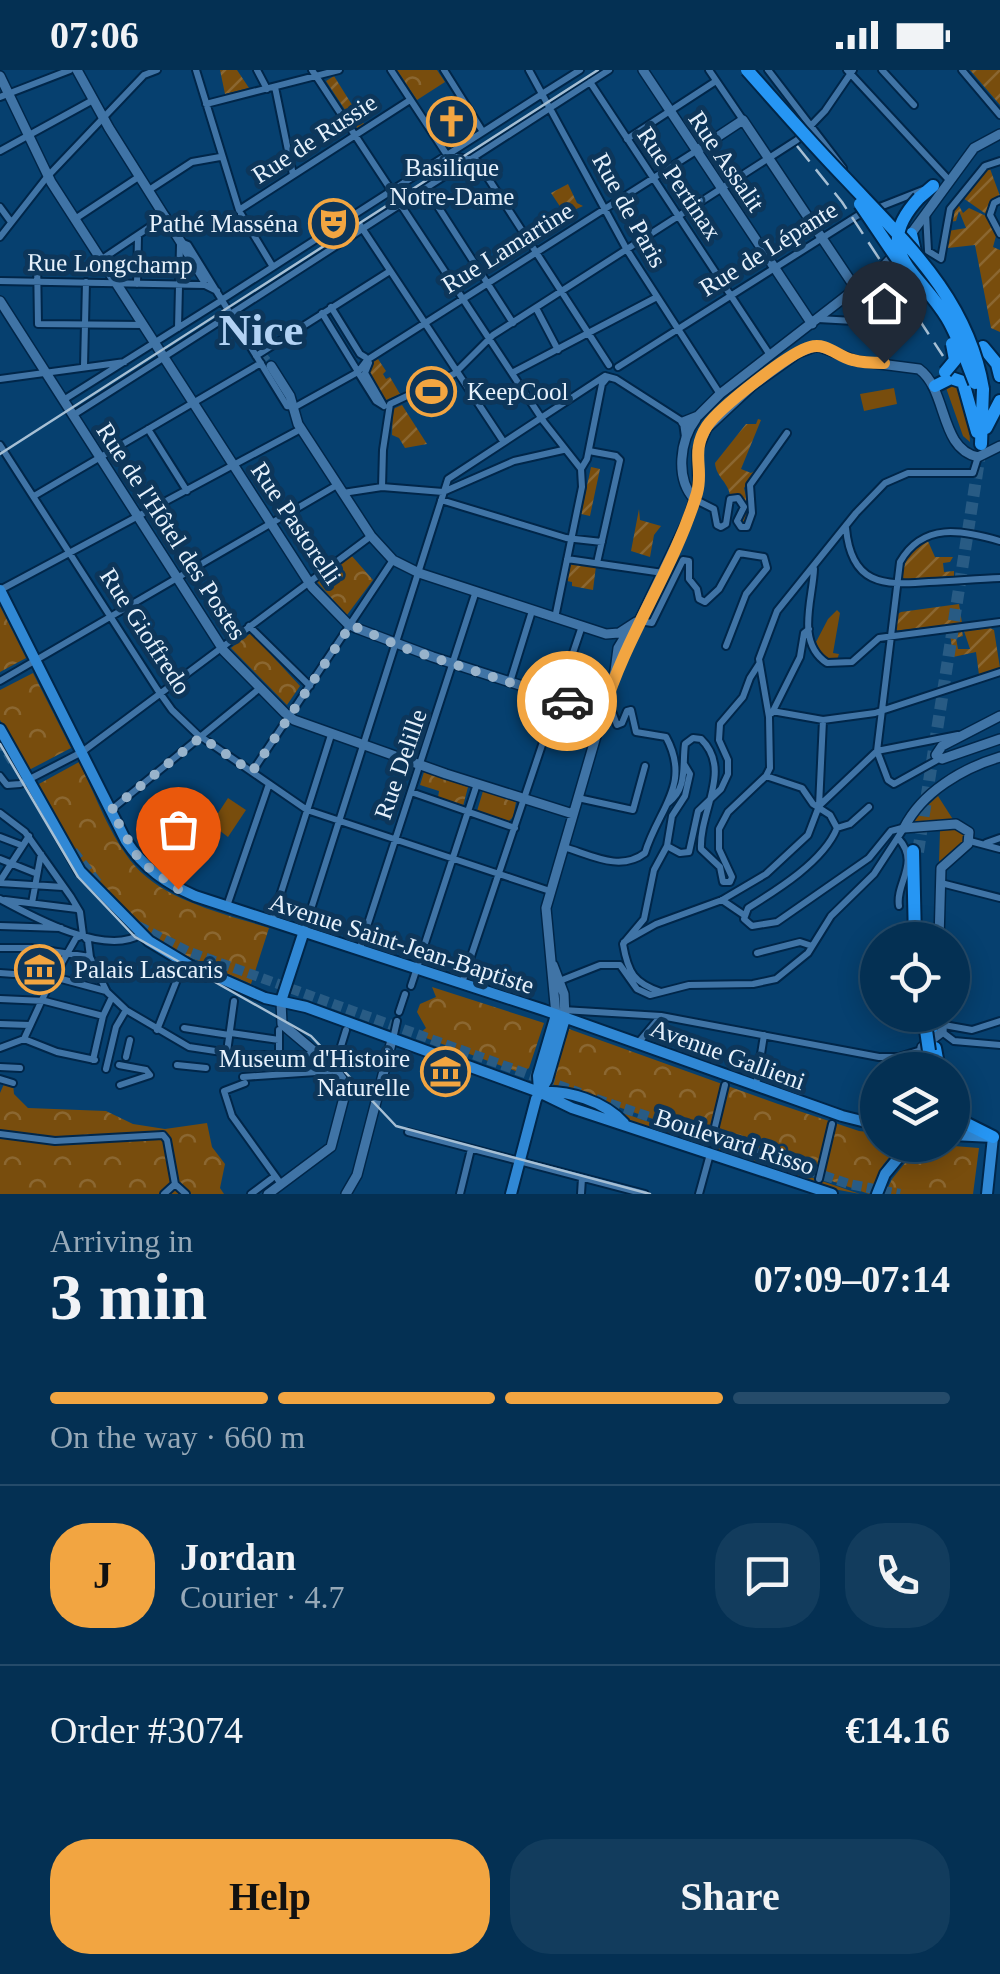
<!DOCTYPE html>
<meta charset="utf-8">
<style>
:root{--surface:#043053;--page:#123c5d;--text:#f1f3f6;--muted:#97a9b8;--line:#254b6a;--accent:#f2a541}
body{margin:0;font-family:Georgia,serif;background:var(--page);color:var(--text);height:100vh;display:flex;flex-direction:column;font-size:38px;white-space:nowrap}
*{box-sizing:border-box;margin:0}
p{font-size:32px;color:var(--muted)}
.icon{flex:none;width:55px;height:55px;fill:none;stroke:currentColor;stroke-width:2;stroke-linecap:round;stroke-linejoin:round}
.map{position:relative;height:1124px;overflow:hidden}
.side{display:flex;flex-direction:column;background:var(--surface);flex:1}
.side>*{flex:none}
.buttons{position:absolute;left:860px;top:852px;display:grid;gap:20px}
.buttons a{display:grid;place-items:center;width:110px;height:110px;border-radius:50%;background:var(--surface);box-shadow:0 5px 25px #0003,0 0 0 2px var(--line);font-size:50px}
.pin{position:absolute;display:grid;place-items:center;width:85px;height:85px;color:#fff;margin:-102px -42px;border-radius:50% 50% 50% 0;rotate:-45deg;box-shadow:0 0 10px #0007}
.pin .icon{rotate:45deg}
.courier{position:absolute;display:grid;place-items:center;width:100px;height:100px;margin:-50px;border:8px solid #f2a541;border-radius:50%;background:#fff;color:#222;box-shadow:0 2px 12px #0007}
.overview em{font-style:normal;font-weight:700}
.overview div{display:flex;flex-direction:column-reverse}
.overview{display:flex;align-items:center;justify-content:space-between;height:170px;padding:0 50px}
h1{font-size:65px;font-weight:700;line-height:75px}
.bar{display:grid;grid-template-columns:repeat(4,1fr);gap:15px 10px;align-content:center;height:120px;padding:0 50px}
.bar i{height:12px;border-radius:8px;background:var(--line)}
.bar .current{background:var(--accent)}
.bar p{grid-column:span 4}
.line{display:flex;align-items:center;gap:25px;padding:0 50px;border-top:2px solid var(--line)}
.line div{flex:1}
.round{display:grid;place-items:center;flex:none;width:105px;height:105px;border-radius:40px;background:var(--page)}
.action{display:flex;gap:20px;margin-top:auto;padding:20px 50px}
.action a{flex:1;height:115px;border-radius:40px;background:var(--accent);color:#111;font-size:40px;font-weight:700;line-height:115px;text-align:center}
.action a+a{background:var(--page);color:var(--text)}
.status{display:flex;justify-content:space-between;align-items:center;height:70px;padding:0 50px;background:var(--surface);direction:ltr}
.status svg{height:28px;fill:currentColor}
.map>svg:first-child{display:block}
.grass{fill:#784d0d}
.park{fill:url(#park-crowns)}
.garden{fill:url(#garden-furrows)}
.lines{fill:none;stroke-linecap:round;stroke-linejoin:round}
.secondary-tunnel{stroke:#285b84;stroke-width:9;stroke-dasharray:9 4.5;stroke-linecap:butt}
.primary-tunnel{stroke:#285b84;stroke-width:10;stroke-dasharray:10 5;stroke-linecap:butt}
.highway-tunnel{stroke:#285b84;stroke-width:12;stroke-dasharray:12 6;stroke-linecap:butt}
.street-casing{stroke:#002649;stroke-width:10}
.secondary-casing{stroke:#002649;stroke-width:12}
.primary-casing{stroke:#002649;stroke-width:14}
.highway-casing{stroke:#002649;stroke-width:16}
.street{stroke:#4074a6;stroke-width:6}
.secondary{stroke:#4074a6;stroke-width:9}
.primary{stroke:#3088d5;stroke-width:10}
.highway{stroke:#2696f4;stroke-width:12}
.tram{stroke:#a6bfd4;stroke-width:2.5}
.rail{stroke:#a6bfd4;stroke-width:2.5;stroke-dasharray:20 10;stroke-linecap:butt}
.highway-bridge-casing{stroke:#002649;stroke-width:16;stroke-linecap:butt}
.highway-bridge{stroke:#2696f4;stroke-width:12}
.done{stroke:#98b3cb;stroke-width:10;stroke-dasharray:0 18}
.route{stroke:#f2a541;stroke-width:12}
.labels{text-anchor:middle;stroke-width:10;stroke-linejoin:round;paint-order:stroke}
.street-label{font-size:25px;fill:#e6f1fc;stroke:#0d365a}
.poi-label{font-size:25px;fill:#e6f1fc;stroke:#0d365a;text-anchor:end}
.town-label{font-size:45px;font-weight:bold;fill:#b2d2f4;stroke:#0d365a}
</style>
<div class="status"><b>07:06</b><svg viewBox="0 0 49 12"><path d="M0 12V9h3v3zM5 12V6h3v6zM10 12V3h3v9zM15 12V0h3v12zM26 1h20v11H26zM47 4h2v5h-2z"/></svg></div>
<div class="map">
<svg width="1000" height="1124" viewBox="0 0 1000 1124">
<defs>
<pattern id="park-crowns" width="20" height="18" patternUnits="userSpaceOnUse" patternTransform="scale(2.5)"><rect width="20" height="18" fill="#784d0d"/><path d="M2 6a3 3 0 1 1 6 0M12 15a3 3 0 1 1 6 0" fill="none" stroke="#8b6731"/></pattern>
<pattern id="garden-furrows" width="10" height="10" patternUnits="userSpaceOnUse" patternTransform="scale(2.5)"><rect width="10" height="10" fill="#784d0d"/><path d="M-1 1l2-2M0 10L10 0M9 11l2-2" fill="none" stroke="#8b6731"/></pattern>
</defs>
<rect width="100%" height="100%" fill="#06406f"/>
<!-- grass -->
<path class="grass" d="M958 311 968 334 970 372 963 366 945 315Z
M894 318 897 334 864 341 860 324Z
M837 540 840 543 833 583 839 584 837 590 822 587 816 572 828 549Z
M938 726 954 751 914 753V748Z
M228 728 246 740 228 767 211 754Z
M956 758 964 765 963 773 939 793 940 760Z
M619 1044H626L860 1124 807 1114 630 1055Z"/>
<!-- park -->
<path class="park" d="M397 0H437L445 12 417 30Z
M351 485 373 510 347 545 317 512Z
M0 536 26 588 0 602Z
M251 563 300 616 287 635 231 578Z
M33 603 71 678 29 700 0 650V620Z
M79 692C96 726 110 767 135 796 166 831 225 844 269 858L251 914 176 881 152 867 83 796 37 715Z
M424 702 468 717 463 736 438 728 439 721 420 715Z
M483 721 516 732 513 747 509 751 477 741Z
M432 917 544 953 529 998 521 1003 418 965 426 958 417 942 420 934 436 927Z
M569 959 778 1034 859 1061 877 1063 878 1075H899L883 1095 869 1124 552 1014Z
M4 1014H13L14 1024 28 1038 106 1041 133 1054 165 1059 207 1053 212 1077 225 1094 220 1118 224 1124H0V1023Z
M941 1075 979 1078 973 1124H885L892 1109 918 1077Z"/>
<!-- garden -->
<path class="garden" d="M220 0H237L249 18 225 24Z
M970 0H1000V35Z
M334 6 364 54 357 58 326 11Z
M989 96 1000 126 989 133 986 144 963 128Z
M568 114 577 133 583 136 565 144 551 123Z
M958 134 963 143 969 138 986 146 996 166 993 177 1000 180V262L991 258 975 175 948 178V161L966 158 959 141 956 151 949 152Z
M378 289 386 301 383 304 386 309 390 307 400 324 386 330 366 302 368 295Z
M402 335 427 374 405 378 399 368 392 365 393 339Z
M758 349 761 350 741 399 751 403 758 399 744 418 749 439 746 456 742 454 747 434 740 426 730 425C728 412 716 407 715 393L746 354H756Z
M591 397 600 399 590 446 581 444Z
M639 439 640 450 661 456 654 465 650 487 631 481Z
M927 469 935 487H953L950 492 943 493 944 502 954 501V506L905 510 901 505 907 488Z
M571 493 596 496 593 520 572 516V512L567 511Z
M959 534 962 553 894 561 896 545 901 542Z
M990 558 994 560 1000 598 979 605 976 582 953 587 950 563 962 561 963 566 956 568 958 579H970L964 561Z"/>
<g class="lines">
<!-- secondary-tunnel -->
<path class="secondary-tunnel" d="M244 263 271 296"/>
<!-- primary-tunnel -->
<path class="primary-tunnel" d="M0 670 13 692
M73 781 99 815
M138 856 187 881 580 1023
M596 1029 849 1114 900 1124"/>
<!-- highway-tunnel -->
<path class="highway-tunnel" d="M918 782 980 384"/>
<defs>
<path id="street" d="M196 0 239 140 410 30
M257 0 267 19
M312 0 544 352 581 399 582 417 555 548
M391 0 447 85 477 91 609 295
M444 0 483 62
M529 0 627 180 720 324
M709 0 743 50
M768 0 843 98
M847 0 949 110
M882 0 914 35
M962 0 1000 45
M590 12 770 285
M275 17 293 105
M545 22 580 0
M0 27 70 0
M206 34 339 0
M553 36 609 0
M627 69 716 11
M0 81 93 30
M426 118 513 253
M149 120 192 92 220 87
M1000 130 994 133 990 145 1000 164
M0 137 11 152
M926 143 928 181 941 189 950 139 985 96 1000 91
M241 144 273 197
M75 149 140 106
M360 155 503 371
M0 167 47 107 144 5 157 0
M183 173 188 175 287 336
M37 189 38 254 144 255
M102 189 166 146
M0 211 205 215 217 221
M137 214 138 167
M856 219 876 250V256
M223 229 542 24
M331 237 360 284 365 287
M536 238 558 280
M232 243 550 38
M322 243 357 300
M818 249 854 251 891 258 907 251
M178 258 180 175
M157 271 219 232
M167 285 228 246
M256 286 390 201
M369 293 365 303 384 336
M84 296 86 212
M618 297 857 146 923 120
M512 303 657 227
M359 304 376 331 384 336
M605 306 616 309 683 352 685 367
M0 309 125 292
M65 329 154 273
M287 336 295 337 358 302 367 290 696 81
M75 344 163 288
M148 359 187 421
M0 375 157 619 172 640 197 664 307 740 550 821
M589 381 616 386 620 390 597 493
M581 399 587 389 602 314 607 308
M382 417 383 380 390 334 454 304 493 265 797 70 825 41 853 0
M343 423 382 417 443 422 514 391 563 380
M34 426 261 293
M694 429 714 439 717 455 721 457 726 454 730 429 738 428 744 437 737 451 741 457H747L752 443 750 415 787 363
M441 430 566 468 602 472
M846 458C851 514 882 516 929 512 953 511 976 509 1000 508
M567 489 663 503
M814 499C813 529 795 572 827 593L852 592 879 568 1000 552
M0 520 297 361
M639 551 652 553 683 490 689 491V509L697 519 699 529 705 532 719 519 739 483 764 487 767 498 746 524 726 576
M249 556 310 616
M0 611 337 415
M510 612 532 541
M772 641 823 650 875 643 1000 602
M772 643 800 587 804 563 809 559
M939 689 894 714 888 710 877 681 900 492C923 452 962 460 1000 471
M252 702 393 490
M0 706 7 715 20 714 82 682 371 466
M766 706 802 718 813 734 830 745 837 758C824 791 777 820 748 838L744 849 752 856 777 852 869 788 891 761 902 758
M411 722 515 758
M578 728 633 740 645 696
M668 733C688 718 682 696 685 674L693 668 701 669C733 700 699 741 701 779L720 797 723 812H730L732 807 719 779V759L728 742 766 706 770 698 769 647 759 589 777 541 856 443 885 413 908 403H973L978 387
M820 735 877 681 958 665
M111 740 260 618
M0 743 25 762 71 827 80 842 83 865 88 871 90 887 107 922 126 940 189 977 242 985H314
M837 758 850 754 869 737
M0 767 21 775
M898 768C921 793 895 813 899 836
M970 771 1000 779
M986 773 1000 768
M667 776 680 783 689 782 698 741 721 719 728 704V690L719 670 720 654 743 627 750 608 759 594
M564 777C591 785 620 802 645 783 658 739 692 715 666 667L636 662 631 640 627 641 622 653 617 655 613 644 603 642
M0 789 35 803
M0 811 29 766
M0 813 63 817
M941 813 1000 828
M0 829C33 847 106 887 141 864
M5 830 77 839
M722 830 744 845
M32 833 41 784
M227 836 269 714
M272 851 331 665
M0 856 61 858
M304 861 448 409 605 306
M624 872 656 854 722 830 766 804 808 765 819 736 823 650
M0 878H31L90 887
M360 878 476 521
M757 883 800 872 812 876
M0 903 54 907 106 921
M557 912 600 895H620L637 919 650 925 689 915 753 914 776 909 808 883 831 846 874 804 904 758
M462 913 582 556
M411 916 477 714
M661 922C634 913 628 903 623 874L644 849 654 800 667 776 672 746 685 726 690 704 684 694
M0 929 45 931 103 946
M563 940 661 946 879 987H899L921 980
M399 942 405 924
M0 954 29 955
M944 955 972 960 1000 951
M184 958 229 965
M157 960 184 892
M279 960V985
M942 962 954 971 1000 975
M231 963 279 970
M24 969 57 982 95 990
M393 969 397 951
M638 973 660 947
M0 978 24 969 47 919 76 868 81 866
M227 982 234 931
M338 986 346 960
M126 987 130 970
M93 990 103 946 112 927
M119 995 146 1000 150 1005
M177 995 206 998
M0 997 20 998
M106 999 116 957 126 940
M243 1007 331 1001
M0 1009 13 1013
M245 1013 224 1021 232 1046 281 1114
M120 1015 150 1005
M756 1016 764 965
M408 1062 645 1124
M0 1064 55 1071 163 1065 167 1070 175 1114
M711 1073 725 1015
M819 1109 832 1054
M175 1114 186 1124
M164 1124 175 1114
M251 1124 271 1109
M460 1124 471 1079
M581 1124 582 1108
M699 1124 710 1084"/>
<path id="secondary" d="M77 0 109 58 204 209
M643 0 812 254
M0 6 51 112 312 517 347 553 356 558 433 587 603 642
M696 81 743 50 856 219
M908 168 974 78 1000 64
M0 231 224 581 285 643 294 650 446 704 573 744
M271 296 290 326 298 354 371 466 393 490 419 503 606 564 619 563 636 552
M683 352 698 346 720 324 881 199 895 184
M694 429C675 408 680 370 696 349
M615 601 689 447 698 416 697 381 707 358 752 316 798 283 817 276 857 291 919 299C948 320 939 379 978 387L1000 376
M1000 646 942 676 936 685 942 689 1000 669
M904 758 956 754 969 762 968 774 941 798 939 870
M904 758C922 722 963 698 1000 687
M553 895 564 924 565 948
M556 945 546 838 615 601 618 578 629 560
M919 1000 922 977 942 962 943 945
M268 1124 331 1077 346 1020 342 1009 334 998 282 954 281 931
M346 1124 357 1105 392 970"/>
<path id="primary" d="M0 520 126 771C144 798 166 813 195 826L544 940 842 1046 878 1055
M0 659 80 801 149 871 207 906
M206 902 265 928 306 937 539 1022 572 1038 832 1124
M281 931 304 861
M539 1021 538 1006 556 945
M540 1022C568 1020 604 1031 624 1053
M952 1065 993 1067 987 1124
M511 1124 536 1029 547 1010 565 948
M877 1124 885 1104 909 1075"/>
<path id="highway" d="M919 128 933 116
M911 164 916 186
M983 277 997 294 1000 306
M935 316 951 308 963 312 977 362
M986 358 1000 331
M981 374 983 319
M913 781 915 870
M930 945 932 957
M935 978 939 1000
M952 1043 961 1051 993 1067"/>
</defs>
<!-- street casing -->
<use href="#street" class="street-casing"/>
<!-- secondary casing -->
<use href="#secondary" class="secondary-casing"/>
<!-- primary casing -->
<use href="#primary" class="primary-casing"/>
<!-- highway casing -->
<use href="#highway" class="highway-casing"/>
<!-- street -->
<use href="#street" class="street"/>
<!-- secondary -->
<use href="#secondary" class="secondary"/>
<!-- primary -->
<use href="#primary" class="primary"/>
<!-- highway -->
<use href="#highway" class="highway"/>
<!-- tram -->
<path class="tram" d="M0 384 598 0
M0 674 78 807 135 867 311 966 396 1056 650 1124"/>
<!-- rail -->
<path class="rail" d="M797 76 842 132 943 286"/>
<defs>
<path id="highway-bridge" d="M747 0C780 37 812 74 846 109 906 173 968 229 983 319
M919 128C869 182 919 201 947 248 959 268 966 291 975 313
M860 134 898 190
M945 302 955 290 952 274
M926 960 929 981"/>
</defs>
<!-- highway-bridge casing -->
<use href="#highway-bridge" class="highway-bridge-casing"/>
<!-- highway-bridge -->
<use href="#highway-bridge" class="highway-bridge"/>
</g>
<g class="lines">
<!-- done -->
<path class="done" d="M178 819 140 791 111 740 201 667 252 702 351 555 404 578 567 631"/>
<!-- route -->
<path class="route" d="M567 631 603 642C626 565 674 499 697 423 704 398 690 382 707 356 719 338 790 282 810 277 827 272 838 287 853 290 863 293 874 293 884 293"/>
</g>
<!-- icons -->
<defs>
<symbol id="church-ring" viewBox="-11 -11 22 22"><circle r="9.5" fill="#0d365a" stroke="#f2a541" stroke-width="1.5"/><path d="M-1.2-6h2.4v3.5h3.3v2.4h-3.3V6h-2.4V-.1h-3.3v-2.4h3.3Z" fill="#f2a541"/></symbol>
<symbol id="theatre-ring" viewBox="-11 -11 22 22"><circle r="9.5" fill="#0d365a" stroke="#f2a541" stroke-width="1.5"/><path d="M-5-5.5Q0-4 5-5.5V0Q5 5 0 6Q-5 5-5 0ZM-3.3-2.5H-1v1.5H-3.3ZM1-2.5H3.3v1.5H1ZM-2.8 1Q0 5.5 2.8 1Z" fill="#f2a541"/></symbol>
<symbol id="stadium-ring" viewBox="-11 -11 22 22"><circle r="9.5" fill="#0d365a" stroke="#f2a541" stroke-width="1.5"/><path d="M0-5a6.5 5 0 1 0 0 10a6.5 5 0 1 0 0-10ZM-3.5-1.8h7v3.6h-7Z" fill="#f2a541"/></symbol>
<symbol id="museum-ring" viewBox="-11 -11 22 22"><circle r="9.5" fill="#0d365a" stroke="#f2a541" stroke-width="1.5"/><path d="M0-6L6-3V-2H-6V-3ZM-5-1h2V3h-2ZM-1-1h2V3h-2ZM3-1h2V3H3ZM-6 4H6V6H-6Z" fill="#f2a541"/></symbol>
</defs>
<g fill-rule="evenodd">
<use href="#church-ring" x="424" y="24" width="55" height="55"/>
<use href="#theatre-ring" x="306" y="126" width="55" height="55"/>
<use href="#stadium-ring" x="404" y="294" width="55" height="55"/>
<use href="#museum-ring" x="12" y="872" width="55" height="55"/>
<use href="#museum-ring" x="418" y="974" width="55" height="55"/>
</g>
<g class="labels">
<!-- street labels -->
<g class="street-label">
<text transform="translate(314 68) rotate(-33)" y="9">Rue de Russie</text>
<text transform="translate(727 91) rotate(56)" y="9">Rue Assalit</text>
<text transform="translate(680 113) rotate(56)" y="9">Rue Pertinax</text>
<text transform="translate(630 140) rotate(61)" y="9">Rue de Paris</text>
<text transform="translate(507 177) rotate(-32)" y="9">Rue Lamartine</text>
<text transform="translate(768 178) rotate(-32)" y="9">Rue de Lépante</text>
<text transform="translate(110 193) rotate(1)" y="9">Rue Longchamp</text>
<text transform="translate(297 453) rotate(56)" y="9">Rue Pastorelli</text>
<text transform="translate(172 461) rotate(57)" y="9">Rue de l'Hôtel des Postes</text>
<text transform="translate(146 561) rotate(57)" y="9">Rue Gioffredo</text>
<text transform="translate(400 694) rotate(-71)" y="9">Rue Delille</text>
<text transform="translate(402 873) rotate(18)" y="9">Avenue Saint-Jean-Baptiste</text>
<text transform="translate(728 984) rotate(20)" y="9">Avenue Gallieni</text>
<text transform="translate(735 1071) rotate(18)" y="9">Boulevard Risso</text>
</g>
<!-- poi labels -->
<g class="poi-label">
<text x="452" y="106" text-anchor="middle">Basilique<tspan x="452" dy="29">Notre-Dame</tspan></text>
<text x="298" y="162">Pathé Masséna</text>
<text x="467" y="330" text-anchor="start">KeepCool</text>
<text x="74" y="908" text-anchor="start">Palais Lascaris</text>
<text x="410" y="997">Museum d'Histoire<tspan x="410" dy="29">Naturelle</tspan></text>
</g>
<!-- town labels -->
<g class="town-label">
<text x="261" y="275">Nice</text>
</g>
</g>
</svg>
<div class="buttons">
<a><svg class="icon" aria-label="locate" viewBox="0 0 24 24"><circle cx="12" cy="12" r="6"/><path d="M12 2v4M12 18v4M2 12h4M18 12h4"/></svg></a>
<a><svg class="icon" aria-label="layers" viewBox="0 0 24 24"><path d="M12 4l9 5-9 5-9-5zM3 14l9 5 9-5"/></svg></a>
</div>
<div class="pin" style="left:178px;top:819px;background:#ea580c"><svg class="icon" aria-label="bag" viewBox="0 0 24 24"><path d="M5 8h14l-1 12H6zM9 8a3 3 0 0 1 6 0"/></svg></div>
<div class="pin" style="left:884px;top:293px;background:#1f2937"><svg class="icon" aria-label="home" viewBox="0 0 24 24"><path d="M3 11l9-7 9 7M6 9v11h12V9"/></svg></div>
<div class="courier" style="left:567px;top:631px"><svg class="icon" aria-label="car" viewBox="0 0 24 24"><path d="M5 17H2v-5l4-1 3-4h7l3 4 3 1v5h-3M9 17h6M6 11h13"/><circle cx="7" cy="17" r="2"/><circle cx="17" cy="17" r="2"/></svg></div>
</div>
<section class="side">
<div class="overview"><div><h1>3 min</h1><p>Arriving in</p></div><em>07:09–07:14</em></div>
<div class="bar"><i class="current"></i><i class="current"></i><i class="current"></i><i></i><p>On the way · 660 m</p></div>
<div class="line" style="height:180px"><b class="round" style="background:var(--accent);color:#111">J</b><div><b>Jordan</b><p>Courier · 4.7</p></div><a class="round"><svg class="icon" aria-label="chat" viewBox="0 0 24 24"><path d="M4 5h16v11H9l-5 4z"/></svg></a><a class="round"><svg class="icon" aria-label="phone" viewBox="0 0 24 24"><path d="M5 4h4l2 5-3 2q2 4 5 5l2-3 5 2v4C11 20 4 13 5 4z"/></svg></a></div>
<div class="line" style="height:130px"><div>Order #3074</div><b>€14.16</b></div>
<div class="action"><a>Help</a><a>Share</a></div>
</section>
